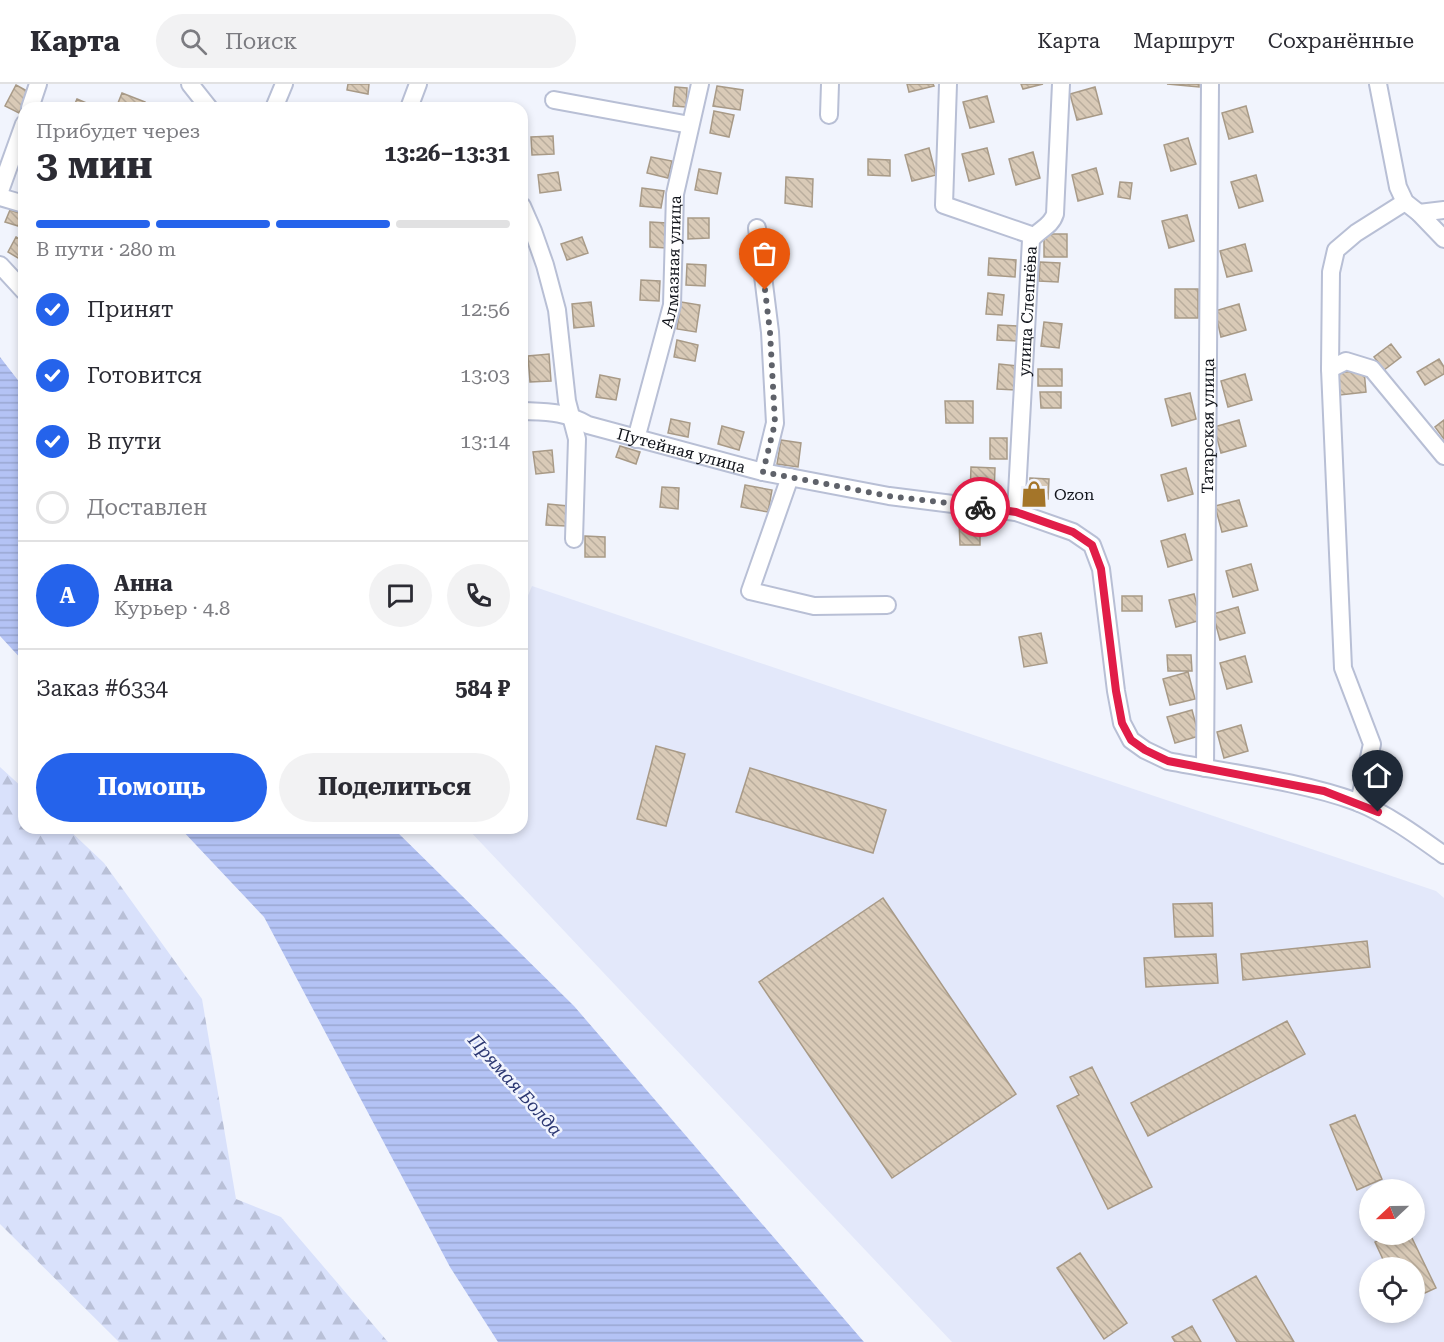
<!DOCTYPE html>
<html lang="ru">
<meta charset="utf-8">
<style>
:root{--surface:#fff;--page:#f2f2f3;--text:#2b2b33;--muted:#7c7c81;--line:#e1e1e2;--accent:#2563eb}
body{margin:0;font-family:"Roboto Serif",serif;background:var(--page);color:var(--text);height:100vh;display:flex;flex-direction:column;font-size:22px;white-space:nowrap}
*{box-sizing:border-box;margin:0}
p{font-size:20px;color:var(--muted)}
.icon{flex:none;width:33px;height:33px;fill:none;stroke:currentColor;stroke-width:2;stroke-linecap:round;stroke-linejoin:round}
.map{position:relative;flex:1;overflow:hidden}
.drawer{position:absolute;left:18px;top:18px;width:510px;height:732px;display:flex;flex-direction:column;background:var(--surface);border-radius:18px;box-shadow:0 3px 9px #0003}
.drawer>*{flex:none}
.needle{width:39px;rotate:248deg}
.fabs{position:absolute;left:1359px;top:1095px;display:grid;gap:12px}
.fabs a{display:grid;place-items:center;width:66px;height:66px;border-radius:50%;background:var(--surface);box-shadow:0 3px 9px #0003;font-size:30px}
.pin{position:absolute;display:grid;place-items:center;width:51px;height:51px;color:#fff;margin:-62px -26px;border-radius:50% 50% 50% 0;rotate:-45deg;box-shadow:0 0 6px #0007}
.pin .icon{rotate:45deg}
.courier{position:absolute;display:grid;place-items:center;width:60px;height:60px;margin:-30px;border:4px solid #e11d48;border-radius:50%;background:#fff;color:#222;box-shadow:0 2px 8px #0007}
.overview em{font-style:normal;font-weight:700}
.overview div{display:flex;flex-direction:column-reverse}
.overview{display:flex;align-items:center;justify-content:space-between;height:102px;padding:0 18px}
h1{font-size:39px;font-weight:700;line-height:45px}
.bar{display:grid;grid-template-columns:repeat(4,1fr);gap:9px 6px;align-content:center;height:72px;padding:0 18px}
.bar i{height:8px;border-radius:4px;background:var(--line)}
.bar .on{background:var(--accent)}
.bar p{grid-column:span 4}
.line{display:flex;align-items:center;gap:15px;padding:0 18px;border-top:2px solid var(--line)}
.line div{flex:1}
.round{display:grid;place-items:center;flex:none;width:63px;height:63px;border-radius:32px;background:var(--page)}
ol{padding:0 18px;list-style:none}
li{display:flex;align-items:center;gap:18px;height:66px}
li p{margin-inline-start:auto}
li .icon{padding:6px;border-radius:50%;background:var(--accent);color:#fff;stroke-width:4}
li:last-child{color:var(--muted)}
li i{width:33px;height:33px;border:3px solid var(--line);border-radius:50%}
.button{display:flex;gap:12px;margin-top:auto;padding:12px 18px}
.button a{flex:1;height:69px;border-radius:36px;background:var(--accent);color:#fff;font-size:24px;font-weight:700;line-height:69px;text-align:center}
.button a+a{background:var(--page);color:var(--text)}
header{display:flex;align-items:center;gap:36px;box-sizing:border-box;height:84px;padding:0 30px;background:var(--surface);border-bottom:2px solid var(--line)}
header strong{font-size:28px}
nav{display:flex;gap:33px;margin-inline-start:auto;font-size:21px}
.search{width:420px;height:54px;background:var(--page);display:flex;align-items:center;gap:15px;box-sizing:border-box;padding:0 21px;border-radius:33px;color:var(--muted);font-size:22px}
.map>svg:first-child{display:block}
.built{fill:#e3e8fa;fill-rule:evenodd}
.forest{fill:url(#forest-firs)}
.water{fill:url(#water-rules)}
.building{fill:url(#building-back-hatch);stroke:#a89a87;stroke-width:1.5}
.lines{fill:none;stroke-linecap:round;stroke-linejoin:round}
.street-casing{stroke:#b8bfd5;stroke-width:20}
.street{stroke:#fff;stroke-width:16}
.done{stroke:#5f626a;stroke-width:6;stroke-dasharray:0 10.8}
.route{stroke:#e11d48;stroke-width:8}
.labels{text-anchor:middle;stroke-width:5;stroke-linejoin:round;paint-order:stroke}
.street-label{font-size:16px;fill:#11141b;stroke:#f1f4fd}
.poi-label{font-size:16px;fill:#11141b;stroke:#f1f4fd;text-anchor:start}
.water-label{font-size:18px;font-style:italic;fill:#2c3873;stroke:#f1f4fd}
</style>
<header>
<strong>Карта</strong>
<div class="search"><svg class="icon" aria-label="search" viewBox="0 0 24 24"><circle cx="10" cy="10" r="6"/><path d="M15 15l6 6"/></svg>Поиск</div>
<nav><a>Карта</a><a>Маршрут</a><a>Сохранённые</a></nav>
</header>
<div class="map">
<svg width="1444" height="1258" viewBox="0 0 1444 1258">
<defs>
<pattern id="forest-firs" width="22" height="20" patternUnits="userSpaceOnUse" patternTransform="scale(1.5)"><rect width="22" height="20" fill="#d9e1fb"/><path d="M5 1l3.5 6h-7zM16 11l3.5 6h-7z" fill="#b9c0d7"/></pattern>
<pattern id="water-rules" width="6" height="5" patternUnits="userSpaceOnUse" patternTransform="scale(1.5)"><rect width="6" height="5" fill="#b4c3f5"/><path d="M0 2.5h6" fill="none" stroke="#9aa7d1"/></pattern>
<pattern id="building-back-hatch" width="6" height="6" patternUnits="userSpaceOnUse" patternTransform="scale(1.5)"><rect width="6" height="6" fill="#d9cab7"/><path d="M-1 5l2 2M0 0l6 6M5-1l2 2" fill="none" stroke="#b9ad9d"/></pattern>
</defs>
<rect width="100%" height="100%" fill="#f1f4fd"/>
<!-- built -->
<path class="built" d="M532 502 1436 807 1444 814V1258H952L467 744H522V526ZM1370 1106H1414V1150H1370ZM1370 1184H1414V1228H1370Z"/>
<!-- forest -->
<path class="forest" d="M0 683 24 705V744H67L104 779 202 915 236 1115 281 1133 388 1258H119L0 1140Z"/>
<!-- water -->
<path class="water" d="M0 273 24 304V578L0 552Z
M180 744H393L574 922 864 1258H498L450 1183 264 833Z"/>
<!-- building -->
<path class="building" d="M348 0H369L368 10 347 6Z
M907 0H933L934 2 909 8Z
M1021 0H1043L1023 5Z
M1167 0H1199V3Z
M16 1 29 8 19 29 5 22Z
M717 2 743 6 740 26 713 22Z
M675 3 687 4 686 23 673 22Z
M1095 3 1102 30 1077 36 1070 10Z
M122 9 145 18 143 24H116Z
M987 12 994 38 970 44 963 18Z
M77 15 96 23 95 24H73Z
M1246 22 1253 48 1229 55 1222 29Z
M714 27 734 31 729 53 710 49Z
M553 52 554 70 532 71 531 53Z
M1188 54 1196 80 1171 87 1164 61Z
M929 64 936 91 912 97 905 71Z
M987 64 994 90 969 97 962 70Z
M1033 68 1040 94 1016 101 1009 75Z
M651 73 672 77 668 94 647 89Z
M868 75 890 76V92L868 91Z
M1096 84 1103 110 1078 117 1072 91Z
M699 85 721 89 717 110 695 106Z
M558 88 561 106 540 109 538 91Z
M1256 91 1263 117 1239 124 1231 98Z
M786 93 813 95 812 123 785 119Z
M1120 98 1132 99 1130 115 1118 113Z
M642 104 664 107 661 124 640 122Z
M10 126 22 130 18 142 5 138Z
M1187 131 1194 157 1169 164 1162 137Z
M688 134H709V154L688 155Z
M650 138 667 139V164L650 163Z
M1044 150H1067V173H1044Z
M16 153 24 158 23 177 8 168Z
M582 153 588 169 567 176 561 160Z
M1245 160 1252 187 1227 193 1220 167Z
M989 174 1016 176 1015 193 988 191Z
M1040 178 1060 179 1058 198 1039 197Z
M687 180 706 181 705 202 686 201Z
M641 196 660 197 659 217 640 216Z
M522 199H525L527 217H522Z
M1175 205H1198V234H1175Z
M988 209 1004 211 1002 231 986 230Z
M591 218 594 242 574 244 572 220Z
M681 218 700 221 696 248 677 245Z
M1239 220 1246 246 1221 253 1215 227Z
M1044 238 1062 240 1059 264 1041 262Z
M998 241 1019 242 1018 257 997 256Z
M677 256 698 261 695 277 674 273Z
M1391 260 1401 273 1384 286 1374 273Z
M549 270 551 297 530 298 528 272Z
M1439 275 1444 283V290L1425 301 1417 288Z
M999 280 1018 282 1016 306 997 305Z
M1038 285H1062V302H1038Z
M1364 286 1366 308 1340 311 1337 289Z
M1245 290 1252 316 1228 323 1221 297Z
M600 291 620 295 616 316 596 313Z
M1040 308H1061V324H1041Z
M1190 309 1196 335 1172 342 1165 315Z
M945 317H973V339H946Z
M671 335 690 339 688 353 668 349Z
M1239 336 1246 362 1221 369 1214 343Z
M1444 336V355L1435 343Z
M722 342 744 348 739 366 718 360Z
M990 354H1007V375H990Z
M781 356 801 359 798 383 777 380Z
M620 362 640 368 636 380 616 373Z
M552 366 554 388 536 390 533 368Z
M971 383 995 384 994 411H970Z
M1186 384 1193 410 1168 417 1161 391Z
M1030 394 1049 395 1048 415 1029 414Z
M745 401 772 406 768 428 741 423Z
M662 403 679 404 678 425 660 423Z
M1239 416 1247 442 1222 448 1215 422Z
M548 420 568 422 566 442 546 441Z
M959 437H980V461H960Z
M1185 450 1192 476 1168 483 1161 457Z
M585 452 605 453V473H585Z
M1251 480 1258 506 1233 513 1226 487Z
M1194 510 1201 536 1176 543 1169 516Z
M1122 512H1142V527H1122Z
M1238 523 1245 549 1220 556 1213 530Z
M1041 549 1047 579 1024 583 1019 553Z
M1167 571H1191L1192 587H1168Z
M1245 572 1252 598 1227 605 1220 579Z
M1188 588 1195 615 1170 621 1163 595Z
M1192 626 1199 652 1175 659 1167 633Z
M1241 641 1248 667 1224 674 1217 648Z
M656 662 685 670 666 742 637 735Z
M750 684 886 726 873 769 736 728Z
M883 814 1016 1010 892 1094 759 898Z
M1212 819 1213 852 1175 853 1173 820Z
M1367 857 1370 883 1243 896 1241 870Z
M1216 870 1218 899 1146 903 1144 874Z
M1287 937 1305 970 1148 1052 1131 1019Z
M1092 983 1152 1103 1108 1125 1057 1022 1079 1011 1070 993Z
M1355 1031 1382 1095 1357 1106 1330 1041Z
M1391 1150H1410L1436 1204 1414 1214V1184H1387L1375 1158Z
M1080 1169 1127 1239 1104 1255 1057 1184Z
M1256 1192 1294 1258H1237L1213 1216Z
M1192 1242 1201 1258H1175L1172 1253Z"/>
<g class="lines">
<defs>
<g id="street">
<path d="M190 0 209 24"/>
<path d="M948 0 944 121 1034 152"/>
<path d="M1378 0 1398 103 1405 118 1419 129 1444 155"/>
<path d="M554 16 690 41"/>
<path d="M30 24 38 0"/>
<path d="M274 24 284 0"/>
<path d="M409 24 418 0"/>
<path d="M829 31 830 0"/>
<path d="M0 107 24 40"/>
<path d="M0 113 24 120"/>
<path d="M522 122 533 147 545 181 557 226 567 317 577 355 574 455"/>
<path d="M1419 129 1444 126"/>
<path d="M757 144 770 248 775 339 763 388"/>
<path d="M0 181 24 207"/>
<path d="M1330 285 1346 277 1372 285 1444 372"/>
<path id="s1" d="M522 327C549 328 563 327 588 341L763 388 889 412 1016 428 1073 448 1092 461 1101 485 1116 607 1122 639 1131 656 1145 666 1168 677C1228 689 1300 697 1357 718 1389 731 1416 751 1444 771"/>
<path id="s2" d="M636 355 672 221 675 110 700 0"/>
<path d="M790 393 750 507 814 522 887 521"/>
<path id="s3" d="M1016 428 1031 156C1039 145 1051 143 1055 130L1061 0"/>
<path id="s4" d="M1205 684 1210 0"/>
<path d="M1359 719 1372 660 1343 584 1330 285 1331 188 1336 166 1356 149 1405 118"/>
</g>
</defs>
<!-- street casing -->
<use href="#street" class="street-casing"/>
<!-- street -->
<use href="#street" class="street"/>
</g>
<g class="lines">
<!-- done -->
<path class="done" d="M765 206 770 248 775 339 763 388 889 412 980 423"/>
<!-- route -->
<path class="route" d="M980 423 1016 428 1073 448 1092 461 1101 485 1116 607 1122 639 1131 656 1145 666 1168 677 1324 707 1378 728"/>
</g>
<!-- icons -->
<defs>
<symbol id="shop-bare" viewBox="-9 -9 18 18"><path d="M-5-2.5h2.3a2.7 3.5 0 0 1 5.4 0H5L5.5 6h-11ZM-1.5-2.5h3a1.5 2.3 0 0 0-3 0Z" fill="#a47529" stroke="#f1f4fd" stroke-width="2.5" paint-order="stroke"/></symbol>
</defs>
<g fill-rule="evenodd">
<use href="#shop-bare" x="1015" y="391" width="38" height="38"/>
</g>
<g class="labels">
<!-- street labels -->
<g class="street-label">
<text dy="6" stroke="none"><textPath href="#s2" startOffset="182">Алмазная улица</textPath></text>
<text dy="6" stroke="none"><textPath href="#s3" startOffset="201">улица Слепнёва</textPath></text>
<text dy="6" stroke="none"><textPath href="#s4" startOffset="342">Татарская улица</textPath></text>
<text dy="6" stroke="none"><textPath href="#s1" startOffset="165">Путейная улица</textPath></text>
</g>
<!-- poi labels -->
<g class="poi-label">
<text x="1054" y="416">Ozon</text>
</g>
<!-- water labels -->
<g class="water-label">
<text transform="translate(515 1001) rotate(48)" y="6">Прямая Болда</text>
</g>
</g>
</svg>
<div class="fabs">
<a><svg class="needle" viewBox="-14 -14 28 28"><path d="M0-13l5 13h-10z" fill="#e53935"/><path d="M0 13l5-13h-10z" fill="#7c7c81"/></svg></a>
<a><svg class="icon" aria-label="locate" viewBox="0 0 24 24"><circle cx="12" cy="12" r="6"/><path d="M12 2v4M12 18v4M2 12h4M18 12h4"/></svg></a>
</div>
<div class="pin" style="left:765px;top:206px;background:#ea580c"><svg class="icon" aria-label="bag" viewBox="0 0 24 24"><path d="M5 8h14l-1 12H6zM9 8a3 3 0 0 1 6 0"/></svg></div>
<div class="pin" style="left:1378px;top:728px;background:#1f2937"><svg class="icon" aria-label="home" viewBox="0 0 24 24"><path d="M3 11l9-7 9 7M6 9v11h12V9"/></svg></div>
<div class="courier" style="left:980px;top:423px"><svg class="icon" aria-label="bike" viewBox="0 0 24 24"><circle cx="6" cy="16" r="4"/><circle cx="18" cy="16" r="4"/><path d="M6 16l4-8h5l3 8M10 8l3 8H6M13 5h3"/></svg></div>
<section class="drawer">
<div class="overview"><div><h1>3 мин</h1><p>Прибудет через</p></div><em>13:26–13:31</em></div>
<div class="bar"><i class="on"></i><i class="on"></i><i class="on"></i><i></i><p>В пути · 280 m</p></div>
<ol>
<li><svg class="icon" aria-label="check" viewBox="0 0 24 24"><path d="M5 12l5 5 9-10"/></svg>Принят<p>12:56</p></li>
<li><svg class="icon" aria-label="check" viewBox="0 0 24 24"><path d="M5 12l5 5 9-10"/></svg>Готовится<p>13:03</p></li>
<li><svg class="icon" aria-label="check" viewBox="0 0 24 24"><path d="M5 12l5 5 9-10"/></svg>В пути<p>13:14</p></li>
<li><i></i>Доставлен</li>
</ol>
<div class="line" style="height:108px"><b class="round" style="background:var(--accent);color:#fff">А</b><div><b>Анна</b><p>Курьер · 4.8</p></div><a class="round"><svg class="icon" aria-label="chat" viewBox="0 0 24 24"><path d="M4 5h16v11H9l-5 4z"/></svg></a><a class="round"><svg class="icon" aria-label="phone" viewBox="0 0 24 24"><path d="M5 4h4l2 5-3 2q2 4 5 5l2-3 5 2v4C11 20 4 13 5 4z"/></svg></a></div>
<div class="line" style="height:78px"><div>Заказ #6334</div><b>584 ₽</b></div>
<div class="button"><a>Помощь</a><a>Поделиться</a></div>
</section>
</div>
